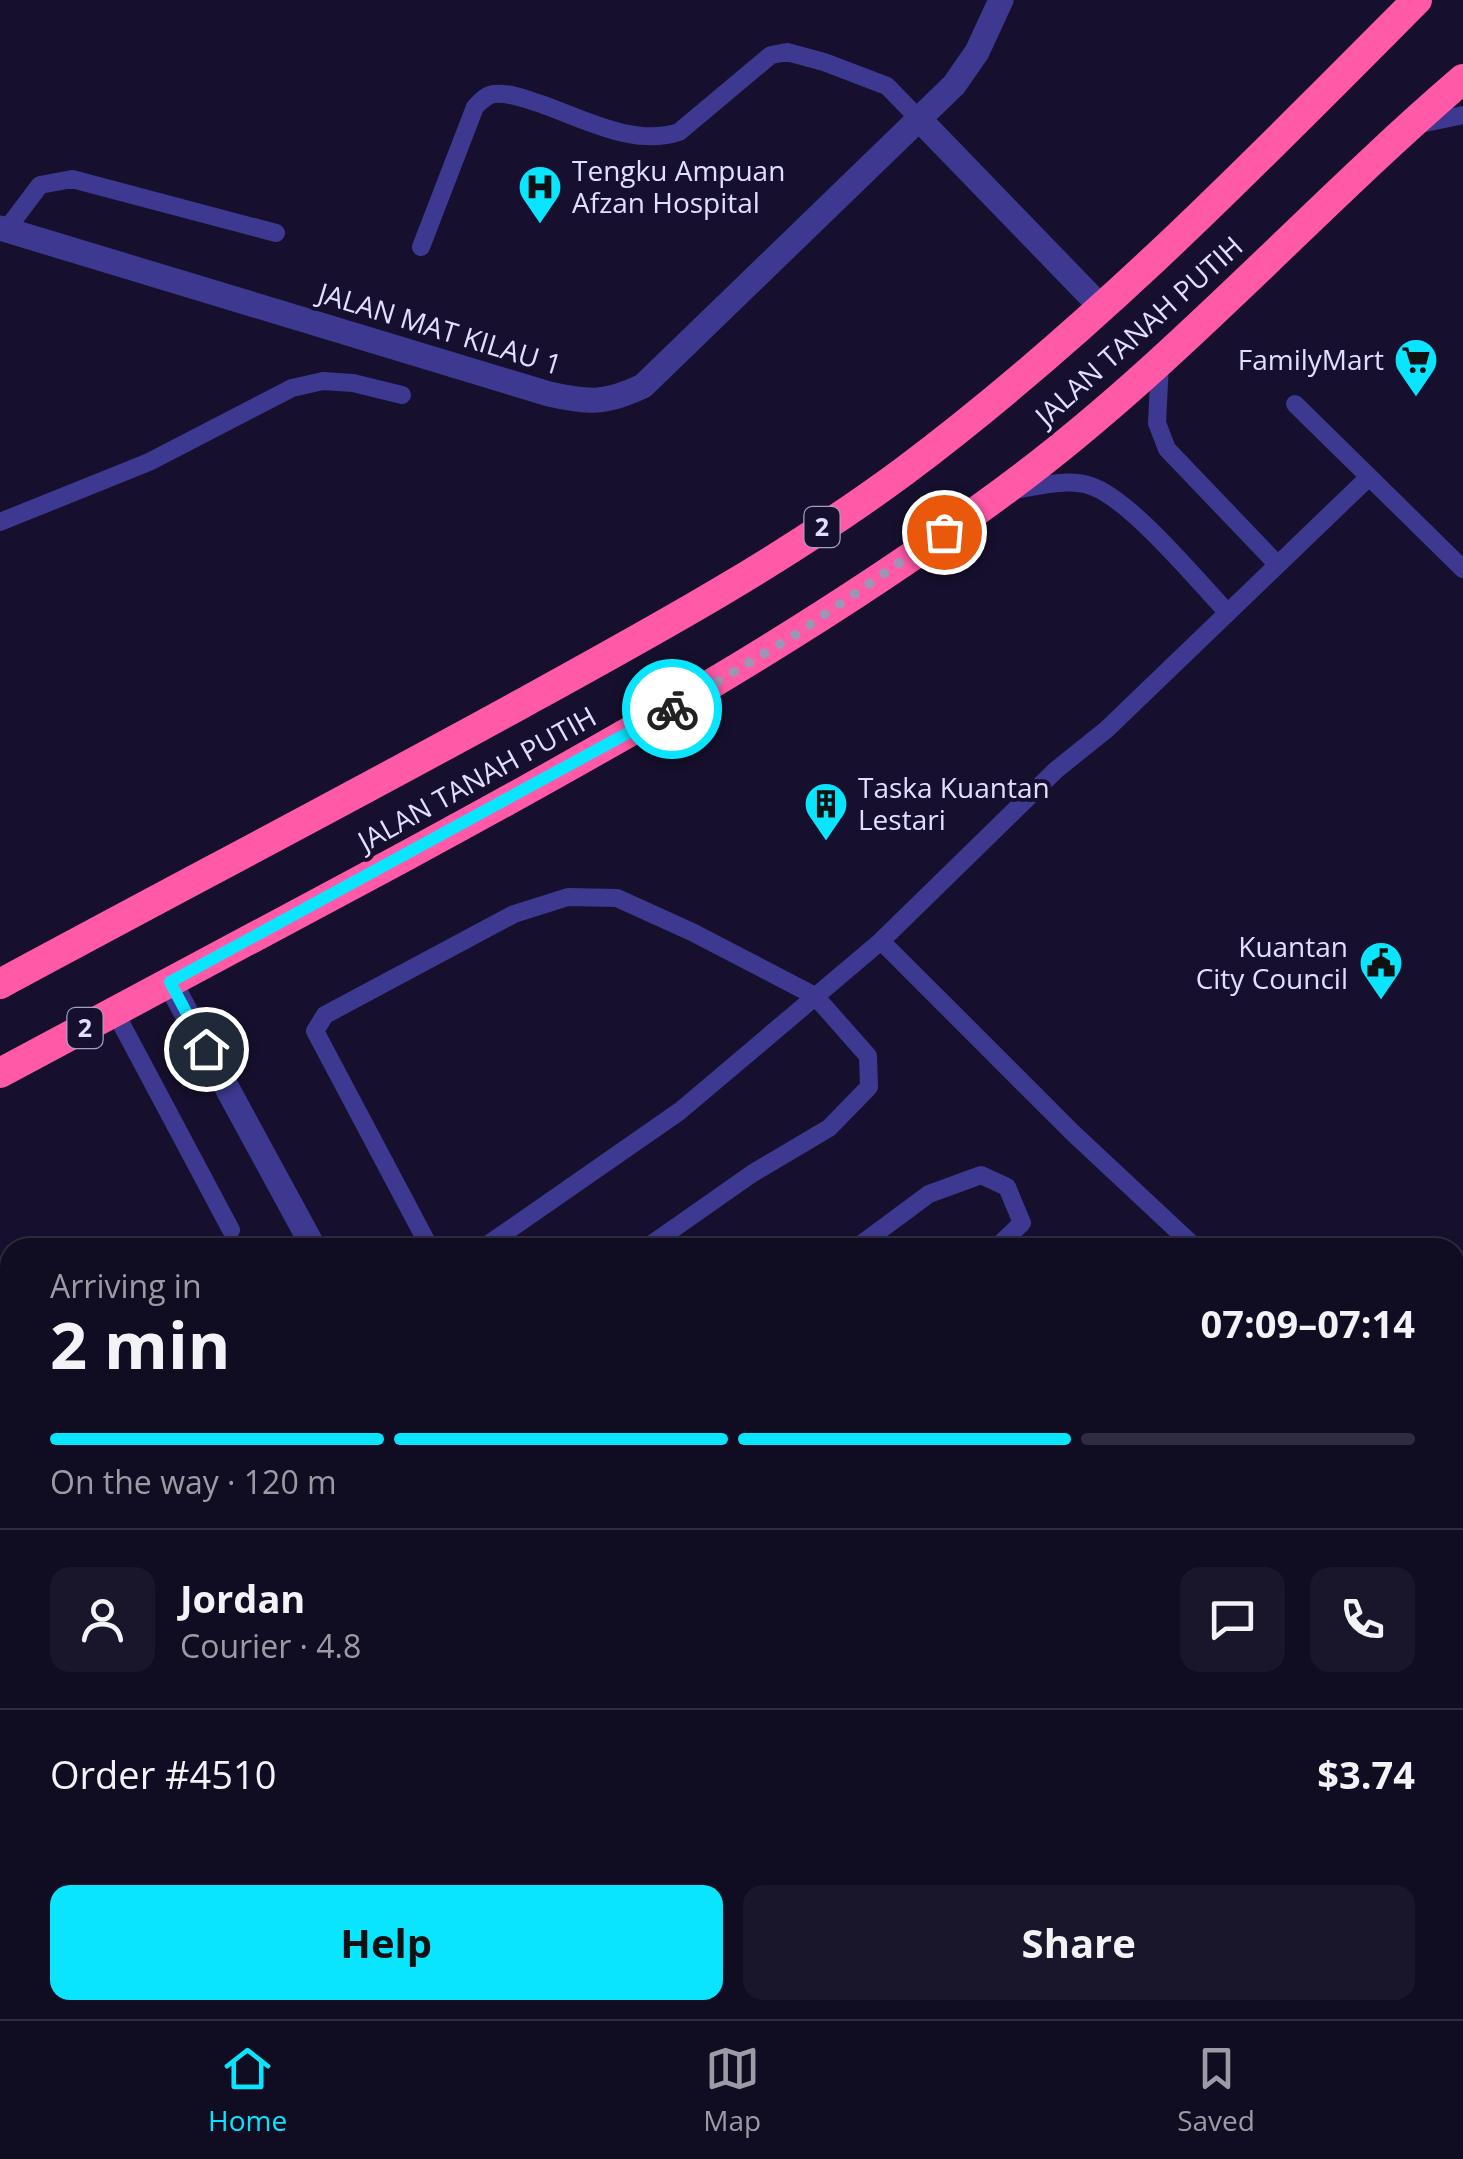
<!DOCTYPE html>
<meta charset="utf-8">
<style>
:root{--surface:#100c22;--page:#19152a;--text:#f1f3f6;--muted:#9c9ba5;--line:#302c40;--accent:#0ae5ff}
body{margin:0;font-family:"Open Sans",sans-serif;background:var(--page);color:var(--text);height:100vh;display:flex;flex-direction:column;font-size:38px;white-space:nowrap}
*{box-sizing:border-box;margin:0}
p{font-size:32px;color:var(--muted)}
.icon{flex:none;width:55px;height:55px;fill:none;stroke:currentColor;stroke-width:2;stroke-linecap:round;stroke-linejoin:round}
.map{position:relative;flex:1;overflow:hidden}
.panel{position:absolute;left:0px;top:1238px;width:1465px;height:782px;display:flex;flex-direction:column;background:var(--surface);border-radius:30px 30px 0 0;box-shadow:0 2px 8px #0004,0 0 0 2px var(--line)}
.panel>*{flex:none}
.pin{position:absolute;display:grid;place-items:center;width:85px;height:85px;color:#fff;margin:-42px;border:5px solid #fff;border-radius:50%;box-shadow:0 2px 10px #0007}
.courier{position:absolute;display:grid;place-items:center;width:100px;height:100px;margin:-50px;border:8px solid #0ae5ff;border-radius:50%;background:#fff;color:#222;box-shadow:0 2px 12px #0007}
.summary em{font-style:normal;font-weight:700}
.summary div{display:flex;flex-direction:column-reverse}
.summary{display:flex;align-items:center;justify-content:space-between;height:170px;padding:0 50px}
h1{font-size:65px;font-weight:700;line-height:75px}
.bar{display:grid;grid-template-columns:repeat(4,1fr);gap:15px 10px;align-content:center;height:120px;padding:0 50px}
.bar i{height:12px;border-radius:8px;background:var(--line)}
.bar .active{background:var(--accent)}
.bar p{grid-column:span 4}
.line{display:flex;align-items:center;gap:25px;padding:0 50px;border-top:2px solid var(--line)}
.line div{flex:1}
.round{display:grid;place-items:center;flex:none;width:105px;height:105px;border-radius:20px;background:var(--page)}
.primary-button{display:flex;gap:20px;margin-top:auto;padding:20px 50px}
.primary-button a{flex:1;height:115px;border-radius:20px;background:var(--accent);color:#111;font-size:40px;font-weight:700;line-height:115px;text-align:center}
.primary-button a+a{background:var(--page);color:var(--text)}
.dock{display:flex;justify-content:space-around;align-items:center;height:140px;border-top:2px solid var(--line);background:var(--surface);font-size:28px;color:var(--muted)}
.dock a{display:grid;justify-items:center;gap:5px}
.dock .active{color:var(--accent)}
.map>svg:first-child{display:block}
.wetland{fill:url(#wetland-marsh)}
.pitch{fill:#133938}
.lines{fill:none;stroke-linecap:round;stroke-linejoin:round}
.lane{stroke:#3d3990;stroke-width:18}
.street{stroke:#3d3990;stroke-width:25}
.highway{stroke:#ff59a7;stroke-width:30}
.done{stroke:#9b96b6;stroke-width:10;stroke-dasharray:0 18}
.route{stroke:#0ae5ff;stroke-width:12}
.labels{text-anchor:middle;stroke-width:8;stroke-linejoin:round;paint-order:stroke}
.shield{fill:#16102e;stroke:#a5a0c0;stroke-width:2.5}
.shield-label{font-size:25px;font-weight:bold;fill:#e2deff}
.poi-label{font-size:28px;fill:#e2deff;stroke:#16102e;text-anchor:start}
.street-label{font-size:28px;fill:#e2deff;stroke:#16102e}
</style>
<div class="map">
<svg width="1463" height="2019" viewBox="0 0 1463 2019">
<defs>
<pattern id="wetland-marsh" width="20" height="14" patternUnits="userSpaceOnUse" patternTransform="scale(2.5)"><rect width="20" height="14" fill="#133938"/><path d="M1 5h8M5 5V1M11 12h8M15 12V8" fill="none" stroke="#355556"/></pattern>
</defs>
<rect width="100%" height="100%" fill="#16102e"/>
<!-- wetland -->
<path class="wetland" d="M1463 1707V2019H1234L1238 2010H1455V1715Z"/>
<!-- pitch -->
<path class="pitch" d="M0 1273 10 1291V1953L0 1957Z"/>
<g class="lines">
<!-- lane -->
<path class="lane" d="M1420 124 1463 115
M6 230 40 185 72 179 276 233
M421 247 475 107C481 101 486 95 494 94 509 92 528 100 541 104 584 119 634 147 679 132L771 55 787 52 824 62 887 86 920 120
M1160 363 1157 423 1167 449 1277 564
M1295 404 1463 569
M1014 490C1038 486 1069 478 1091 486 1130 499 1196 579 1227 612
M0 522 149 462 292 388 323 381 353 383 402 395
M881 941 1073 1133 1196 1248
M115 1012 231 1230
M430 1248 315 1031 325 1015 514 914 568 897 617 898 692 932 815 996 868 1056 869 1087 829 1128 753 1173 646 1248
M483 1248 680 1111 881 941 1056 770 1107 729 1369 477
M856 1248 929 1194 981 1175 1007 1187 1022 1223 996 1248
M1455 1489 1463 1496
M615 2010 639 2019
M595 2019 601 2010
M707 2019 718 2010
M1047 2019 1054 2010
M1108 2019 1118 2010"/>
<!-- street -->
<path class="street" d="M920 120 1101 307
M0 228 549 394C589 403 605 404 643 386L954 85 977 52 1001 0
M170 983 314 1248
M501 2019 505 2010"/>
<!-- highway -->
<path class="highway" d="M0 984C174 890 350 798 523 703 652 632 784 560 903 472 1089 333 1253 165 1417 0
M0 1073C134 1002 268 930 402 858 609 746 814 631 1004 491 1170 369 1307 213 1463 79"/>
</g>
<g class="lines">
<!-- done -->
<path class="done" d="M672 709 795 635 944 532"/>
<!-- route -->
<path class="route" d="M206 1049 170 982 672 709"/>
</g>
<!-- icons -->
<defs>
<symbol id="hospital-pin" viewBox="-11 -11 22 30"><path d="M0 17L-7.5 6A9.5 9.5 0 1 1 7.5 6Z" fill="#0ae5ff" stroke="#16102e"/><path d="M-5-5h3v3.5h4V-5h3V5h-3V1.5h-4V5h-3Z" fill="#111"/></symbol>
<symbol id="supermarket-pin" viewBox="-11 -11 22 30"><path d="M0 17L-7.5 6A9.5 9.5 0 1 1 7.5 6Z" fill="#0ae5ff" stroke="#16102e"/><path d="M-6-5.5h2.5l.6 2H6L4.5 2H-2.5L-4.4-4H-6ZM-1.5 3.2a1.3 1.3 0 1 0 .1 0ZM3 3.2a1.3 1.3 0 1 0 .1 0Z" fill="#111"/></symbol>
<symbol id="building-pin" viewBox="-11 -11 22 30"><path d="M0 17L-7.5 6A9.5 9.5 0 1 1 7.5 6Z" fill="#0ae5ff" stroke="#16102e"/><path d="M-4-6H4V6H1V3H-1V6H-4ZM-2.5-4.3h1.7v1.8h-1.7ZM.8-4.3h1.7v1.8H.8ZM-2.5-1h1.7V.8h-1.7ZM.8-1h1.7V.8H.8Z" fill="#111"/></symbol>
<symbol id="civic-pin" viewBox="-11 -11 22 30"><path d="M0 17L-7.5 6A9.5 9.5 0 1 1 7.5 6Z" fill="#0ae5ff" stroke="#16102e"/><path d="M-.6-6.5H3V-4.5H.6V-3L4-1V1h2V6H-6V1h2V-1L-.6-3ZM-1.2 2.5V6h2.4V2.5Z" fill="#111"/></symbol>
</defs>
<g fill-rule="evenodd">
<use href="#hospital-pin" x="515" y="162" width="50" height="68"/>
<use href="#supermarket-pin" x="1391" y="335" width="50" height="68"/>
<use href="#building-pin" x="801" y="779" width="50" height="68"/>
<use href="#civic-pin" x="1356" y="938" width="50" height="68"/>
</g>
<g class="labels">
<!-- shield labels -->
<g class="shield">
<rect x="804.5" y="507" width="35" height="40" rx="8"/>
<rect x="67.5" y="1008" width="35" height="40" rx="8"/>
</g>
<g class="shield-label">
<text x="822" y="536">2</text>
<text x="85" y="1037">2</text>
</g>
<!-- poi labels -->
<g class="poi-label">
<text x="572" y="181">Tengku Ampuan<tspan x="572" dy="32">Afzan Hospital</tspan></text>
<text x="1384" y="370" text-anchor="end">FamilyMart</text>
<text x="858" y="798">Taska Kuantan<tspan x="858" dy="32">Lestari</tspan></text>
<text x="1348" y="957" text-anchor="end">Kuantan<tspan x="1348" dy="32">City Council</tspan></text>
</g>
<!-- street labels -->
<g class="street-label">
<text transform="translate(440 329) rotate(17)" y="10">JALAN MAT KILAU 1</text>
<text transform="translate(1139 331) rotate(-42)" y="10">JALAN TANAH PUTIH</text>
<text transform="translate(477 779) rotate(-29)" y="10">JALAN TANAH PUTIH</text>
</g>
</g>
</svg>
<div class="pin" style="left:944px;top:532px;background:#ea580c"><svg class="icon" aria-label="bag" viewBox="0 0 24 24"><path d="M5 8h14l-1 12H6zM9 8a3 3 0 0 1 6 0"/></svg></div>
<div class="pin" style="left:206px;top:1049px;background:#1f2937"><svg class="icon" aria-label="home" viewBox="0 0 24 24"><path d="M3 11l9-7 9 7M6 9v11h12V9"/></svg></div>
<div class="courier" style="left:672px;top:709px"><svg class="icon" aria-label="bike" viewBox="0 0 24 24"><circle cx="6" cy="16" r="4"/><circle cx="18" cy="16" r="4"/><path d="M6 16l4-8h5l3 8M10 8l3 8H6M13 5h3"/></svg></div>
<section class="panel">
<div class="summary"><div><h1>2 min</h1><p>Arriving in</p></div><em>07:09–07:14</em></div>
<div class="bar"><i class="active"></i><i class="active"></i><i class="active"></i><i></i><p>On the way · 120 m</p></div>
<div class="line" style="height:180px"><a class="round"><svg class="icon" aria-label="person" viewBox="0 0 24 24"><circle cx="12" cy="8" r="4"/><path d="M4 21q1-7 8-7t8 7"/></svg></a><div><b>Jordan</b><p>Courier · 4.8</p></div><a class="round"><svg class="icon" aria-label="chat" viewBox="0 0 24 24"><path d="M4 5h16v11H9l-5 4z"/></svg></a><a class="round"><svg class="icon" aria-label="phone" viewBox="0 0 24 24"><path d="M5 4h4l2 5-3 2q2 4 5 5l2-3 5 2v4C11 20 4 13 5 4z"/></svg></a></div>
<div class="line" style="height:130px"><div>Order #4510</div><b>$3.74</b></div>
<div class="primary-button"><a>Help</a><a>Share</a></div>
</section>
</div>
<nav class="dock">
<a class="active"><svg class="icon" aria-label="home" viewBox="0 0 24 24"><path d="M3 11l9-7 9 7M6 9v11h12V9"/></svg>Home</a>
<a><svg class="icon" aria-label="map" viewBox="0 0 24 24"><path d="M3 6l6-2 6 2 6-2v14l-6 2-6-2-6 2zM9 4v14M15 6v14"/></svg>Map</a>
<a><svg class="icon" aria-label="saved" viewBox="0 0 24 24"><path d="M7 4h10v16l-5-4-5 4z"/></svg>Saved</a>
</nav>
